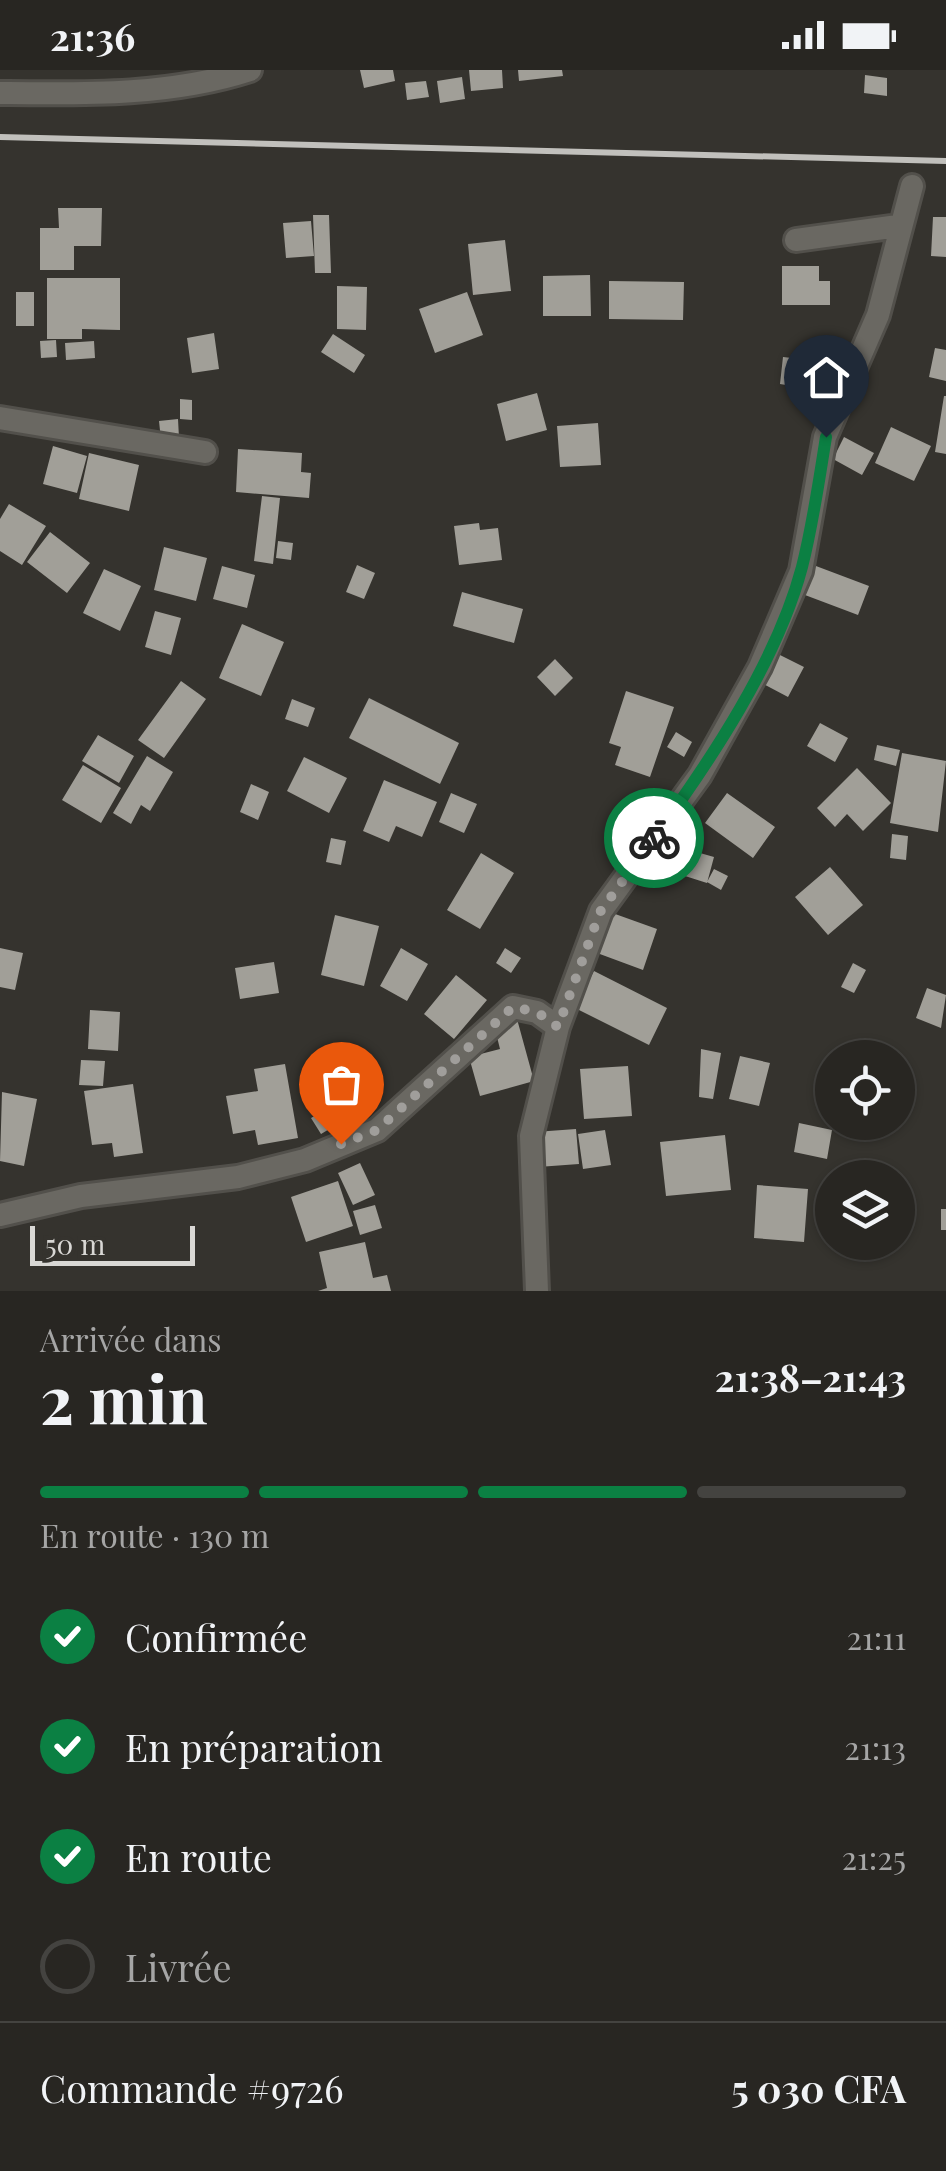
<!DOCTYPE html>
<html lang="fr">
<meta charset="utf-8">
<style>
:root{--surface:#282622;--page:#34322f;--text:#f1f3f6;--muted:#a5a5a5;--line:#444340;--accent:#0b8043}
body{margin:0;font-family:"Playfair Display",serif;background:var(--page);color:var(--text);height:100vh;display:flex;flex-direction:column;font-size:38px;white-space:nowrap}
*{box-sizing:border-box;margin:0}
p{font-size:32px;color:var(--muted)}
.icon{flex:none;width:55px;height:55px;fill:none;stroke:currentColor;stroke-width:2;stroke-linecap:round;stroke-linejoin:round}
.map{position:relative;height:1221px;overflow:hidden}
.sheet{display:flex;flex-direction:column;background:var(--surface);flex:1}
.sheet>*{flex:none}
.fabs{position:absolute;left:815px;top:970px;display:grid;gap:20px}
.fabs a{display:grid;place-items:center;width:100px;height:100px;border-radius:50%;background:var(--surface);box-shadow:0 2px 8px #0004,0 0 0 2px var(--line);font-size:50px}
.scale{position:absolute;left:30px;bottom:25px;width:165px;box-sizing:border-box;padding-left:10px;border:5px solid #d9d8d5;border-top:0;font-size:28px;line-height:35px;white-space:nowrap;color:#d9d8d5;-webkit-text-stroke:8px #35332e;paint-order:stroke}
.pin{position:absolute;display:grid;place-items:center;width:85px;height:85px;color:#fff;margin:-102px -42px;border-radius:50% 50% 50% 0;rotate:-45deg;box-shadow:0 0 10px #0007}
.pin .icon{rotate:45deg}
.courier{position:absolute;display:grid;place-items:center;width:100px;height:100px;margin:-50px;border:8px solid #0b8043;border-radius:50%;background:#fff;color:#222;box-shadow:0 2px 12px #0007}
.headline em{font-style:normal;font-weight:700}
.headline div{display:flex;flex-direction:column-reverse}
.headline{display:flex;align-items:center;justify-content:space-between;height:170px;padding:0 40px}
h1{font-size:65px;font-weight:700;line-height:75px}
.bar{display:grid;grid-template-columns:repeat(4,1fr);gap:15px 10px;align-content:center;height:120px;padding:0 40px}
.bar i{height:12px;border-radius:8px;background:var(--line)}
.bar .on{background:var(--accent)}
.bar p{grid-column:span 4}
.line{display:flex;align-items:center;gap:25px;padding:0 40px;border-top:2px solid var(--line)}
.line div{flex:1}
ol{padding:0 40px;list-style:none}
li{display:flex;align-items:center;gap:30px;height:110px}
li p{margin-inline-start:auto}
li .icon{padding:10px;border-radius:50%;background:var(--accent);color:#fff;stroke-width:4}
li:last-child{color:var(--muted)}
li i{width:55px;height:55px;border:5px solid var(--line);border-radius:50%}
.status{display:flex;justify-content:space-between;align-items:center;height:70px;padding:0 50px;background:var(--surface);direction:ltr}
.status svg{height:28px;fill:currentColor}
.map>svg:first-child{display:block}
.building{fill:#a19f98}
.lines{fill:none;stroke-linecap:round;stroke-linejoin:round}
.minor-casing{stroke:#52504b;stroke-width:28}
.minor{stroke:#6a6862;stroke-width:22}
.rail{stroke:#c1c0bc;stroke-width:6}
.done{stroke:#a09e9b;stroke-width:10;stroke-dasharray:0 18}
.route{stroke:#0b8043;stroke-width:12}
</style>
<div class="status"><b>21:36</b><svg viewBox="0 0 49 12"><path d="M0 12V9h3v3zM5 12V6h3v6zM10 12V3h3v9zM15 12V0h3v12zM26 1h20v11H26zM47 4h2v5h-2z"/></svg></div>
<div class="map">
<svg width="946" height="1221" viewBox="0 0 946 1221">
<rect width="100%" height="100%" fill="#35332e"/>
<!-- building -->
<path class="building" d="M360 0H393L395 11 364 18Z
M469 0H502L503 18 471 21Z
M518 0H562L563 6 519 11Z
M865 5 887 8V26L864 23Z
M462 7 465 29 440 33 437 11Z
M426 11 429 27 407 30 405 13Z
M58 138H102L101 176H74V200H40V158H59Z
M313 145H329L331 203H315Z
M933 147H946V187L931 186Z
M311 151 314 186 286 188 283 153Z
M505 170 511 221 473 225 468 174Z
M782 196H819V211H830V235H782Z
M590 205 591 246H543V206Z
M47 208H120V260L82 259V269H47Z
M609 211 684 212 683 250 609 249Z
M337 216 367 217 366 260 337 259Z
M16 222H34V256H16Z
M467 222 483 265 435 283 419 239Z
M214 263 219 299 192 303 187 268Z
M333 264 365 285 354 303 321 282Z
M56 270 57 287 41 288 40 271Z
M94 271 95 288 66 290 65 273Z
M935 278 946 280V311L929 307Z
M783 287 801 289 798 317 780 314Z
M803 299 816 302 813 319 800 316Z
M537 323 547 360 506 371 497 334Z
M944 326H946V384L935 382Z
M180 329 192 330V350L180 349Z
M178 349 179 368 161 370 159 351Z
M598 353 601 395 560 397 557 356Z
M891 357 931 376 914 411 875 393Z
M844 367 874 383 862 405 833 389Z
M53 376 87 386 77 423 43 414Z
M238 379 302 383 301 402 311 403 309 428 236 422Z
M89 383 139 395 129 441 79 429Z
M262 426 280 428 273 494 254 491Z
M9 434 46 456 22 495 0 481V449Z
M479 453 480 460 498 458 502 490 459 495 454 456Z
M50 462 90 493 67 523 27 492Z
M278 471 293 473 291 490 276 488Z
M164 477 207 488 196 531 154 520Z
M808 493 869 516 858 545 797 522Z
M357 495 375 503 364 529 346 522Z
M222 496 255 505 247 538 213 529Z
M104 499 141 516 120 561 83 543Z
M462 522 523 539 514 573 453 556Z
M155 541 181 548 171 585 145 577Z
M242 554 284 572 261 626 219 608Z
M774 582 804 597 788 627 758 611Z
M555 589 573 608 555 626 537 607Z
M181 611 206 629 164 688 138 670Z
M626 621 674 637 650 707 615 695 621 677 609 673Z
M369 628 459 673 440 714 349 668Z
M292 629 315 638 308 657 285 649Z
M820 653 848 668 835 692 807 676Z
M676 662 692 672 684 687 667 677Z
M98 665 134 686 119 713 82 691Z
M877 675 900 680 896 696 874 690Z
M902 683 946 691 938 762 890 753Z
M147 686 173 702 150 741 141 735 131 754 113 743Z
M304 687 347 708 329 743 287 721Z
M83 695 121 718 101 753 62 730Z
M857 698 891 733 863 761 847 744 835 757 817 738Z
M384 710 437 732 422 767 396 756 389 772 363 761Z
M251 714 269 722 258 750 240 742Z
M451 723 477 734 464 763 439 752Z
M727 723 775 757 753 788 705 753Z
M892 764 908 766 906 790 890 788Z
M331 768 346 771 341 795 326 792Z
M693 781 714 787 707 813 685 806Z
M481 783 514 803 480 859 447 840Z
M830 797 863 835 828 865 795 827Z
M714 799 728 806 721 820 707 812Z
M604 840 657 859 643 900 589 880Z
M335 845 379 856 364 916 321 905Z
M0 878 23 883 15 920 0 917Z
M401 878 428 894 407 931 380 916Z
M505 878 521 888 511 903 496 893Z
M274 892 279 923 240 929 235 898Z
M853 893 866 900 854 923 841 917Z
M594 901 667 938 649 975 575 938Z
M456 905 487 930 454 969 424 944Z
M927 918 946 925 941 958 916 948Z
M90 940 120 942 118 981 88 979Z
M517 949 534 1011 480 1026 469 987 500 979 494 955Z
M355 978 366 1000 334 1016 323 994Z
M701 979 721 983 713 1029 699 1027Z
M740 986 770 993 759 1036 729 1029Z
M81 990 105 991 103 1016 79 1015Z
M285 994 298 1068 258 1075 255 1060 233 1064 226 1026 258 1021 254 999Z
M628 996 632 1046 584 1049 580 999Z
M133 1014 143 1083 114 1087 112 1073 92 1075 84 1021Z
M2 1022 37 1029 24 1096 0 1091Z
M356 1022 365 1038 321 1064 311 1048Z
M799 1053 832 1060 827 1089 794 1082Z
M576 1059 579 1094 538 1097 535 1062Z
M605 1060 611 1095 583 1099 578 1064Z
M725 1065 731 1120 666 1126 660 1072Z
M360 1093 375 1125 353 1135 338 1103Z
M338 1111 353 1156 306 1172 291 1127Z
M757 1115 808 1119 804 1172 754 1168Z
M375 1135 382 1158 360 1165 353 1141Z
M941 1139H946V1160H941Z
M365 1172 373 1208 387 1205 391 1221H318L327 1218 319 1182Z"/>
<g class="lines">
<defs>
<path id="minor" d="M0 23C84 24 170 26 250 0
M796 170 898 156
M0 348 205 382
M0 1145 81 1126 238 1107 305 1090 377 1060 513 937 537 942 558 957
M537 1221 531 1066 558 957 601 841 700 705 760 597 801 501 825 367 878 245 912 116"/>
</defs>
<!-- minor casing -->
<use href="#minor" class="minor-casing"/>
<!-- minor -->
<use href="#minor" class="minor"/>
<!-- rail -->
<path class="rail" d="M0 67 946 91"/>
</g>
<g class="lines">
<!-- done -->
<path class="done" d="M341 1074 377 1060 513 937 537 942 558 957 600 842 654 768"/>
<!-- route -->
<path class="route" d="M654 768C711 690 777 591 802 497 813 454 819 410 826 367"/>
</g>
</svg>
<div class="fabs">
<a><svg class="icon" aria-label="locate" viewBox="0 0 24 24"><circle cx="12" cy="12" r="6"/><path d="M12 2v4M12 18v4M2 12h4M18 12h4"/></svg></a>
<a><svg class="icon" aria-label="layers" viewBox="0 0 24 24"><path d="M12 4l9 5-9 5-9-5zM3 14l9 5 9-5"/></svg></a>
</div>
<div class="scale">50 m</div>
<div class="pin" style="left:341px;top:1074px;background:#ea580c"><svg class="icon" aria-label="bag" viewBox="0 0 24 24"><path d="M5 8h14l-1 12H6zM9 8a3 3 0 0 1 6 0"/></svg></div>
<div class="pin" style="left:826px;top:367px;background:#1f2937"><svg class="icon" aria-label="home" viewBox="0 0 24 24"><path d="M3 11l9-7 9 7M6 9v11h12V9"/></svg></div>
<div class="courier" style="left:654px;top:768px"><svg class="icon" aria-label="bike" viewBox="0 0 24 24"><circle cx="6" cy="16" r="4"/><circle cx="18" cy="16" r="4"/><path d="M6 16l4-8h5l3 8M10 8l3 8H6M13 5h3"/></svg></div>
</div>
<section class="sheet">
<div class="headline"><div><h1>2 min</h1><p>Arrivée dans</p></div><em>21:38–21:43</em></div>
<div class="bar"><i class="on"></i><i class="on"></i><i class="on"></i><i></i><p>En route · 130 m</p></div>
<ol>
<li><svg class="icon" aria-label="check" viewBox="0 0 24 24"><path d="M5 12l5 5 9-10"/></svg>Confirmée<p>21:11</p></li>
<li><svg class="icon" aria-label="check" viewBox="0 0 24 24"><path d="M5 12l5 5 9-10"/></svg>En préparation<p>21:13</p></li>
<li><svg class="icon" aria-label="check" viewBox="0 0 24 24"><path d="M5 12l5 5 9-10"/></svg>En route<p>21:25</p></li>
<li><i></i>Livrée</li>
</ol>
<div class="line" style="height:130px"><div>Commande #9726</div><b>5 030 CFA</b></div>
</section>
